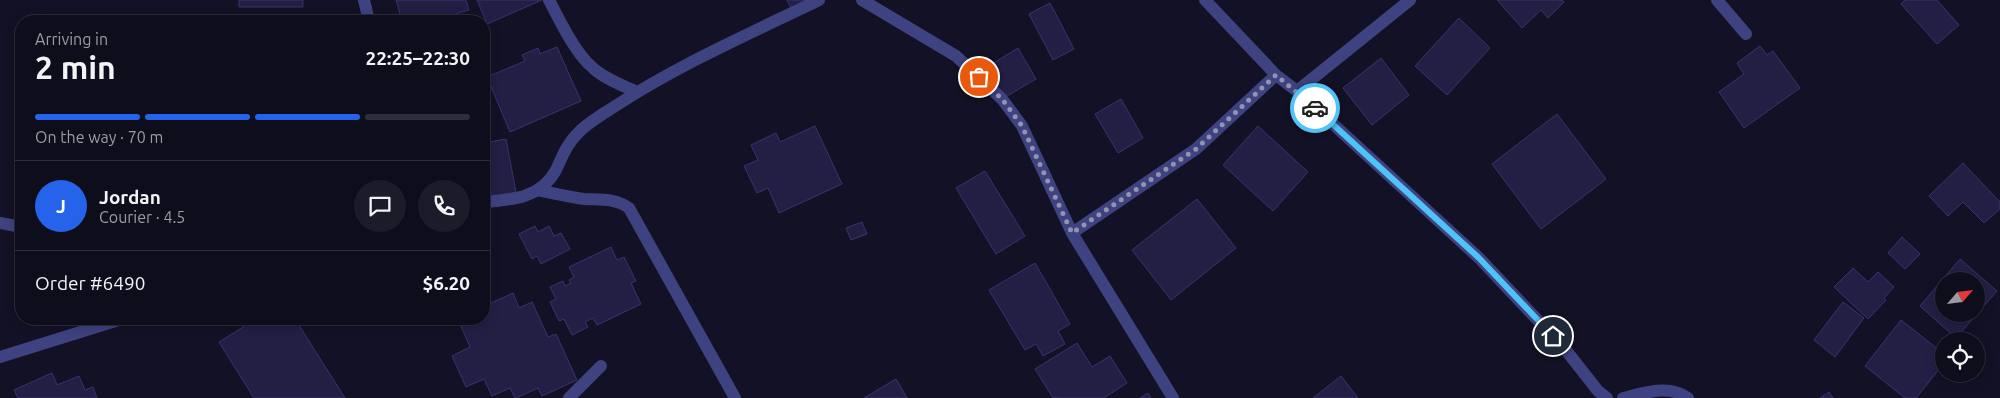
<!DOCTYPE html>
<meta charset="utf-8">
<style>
:root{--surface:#0e0d1c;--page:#1c1b29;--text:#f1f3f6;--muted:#9b9ca3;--line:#2e2d3b;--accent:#2563eb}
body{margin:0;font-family:Ubuntu,sans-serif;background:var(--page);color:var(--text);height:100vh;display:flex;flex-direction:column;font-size:19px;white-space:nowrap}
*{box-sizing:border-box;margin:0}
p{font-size:16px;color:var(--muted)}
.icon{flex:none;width:28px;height:28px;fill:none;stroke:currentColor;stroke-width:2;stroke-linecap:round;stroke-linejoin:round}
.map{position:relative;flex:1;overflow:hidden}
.panel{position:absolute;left:15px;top:15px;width:475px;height:310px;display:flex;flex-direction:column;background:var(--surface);border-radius:20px;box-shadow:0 2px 12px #0003,0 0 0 1px var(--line)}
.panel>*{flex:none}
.needle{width:32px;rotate:62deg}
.buttons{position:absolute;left:1935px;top:272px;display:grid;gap:10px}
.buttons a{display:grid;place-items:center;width:50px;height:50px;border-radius:50%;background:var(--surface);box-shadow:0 2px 12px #0003,0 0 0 1px var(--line);font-size:25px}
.pin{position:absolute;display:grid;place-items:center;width:42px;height:42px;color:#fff;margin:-21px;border:2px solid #fff;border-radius:50%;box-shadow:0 1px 5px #0007}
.courier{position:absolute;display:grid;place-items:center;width:50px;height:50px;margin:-25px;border:4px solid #4fc3f7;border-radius:50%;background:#fff;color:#222;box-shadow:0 1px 6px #0007}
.overview em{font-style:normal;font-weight:700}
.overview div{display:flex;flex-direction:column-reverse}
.overview{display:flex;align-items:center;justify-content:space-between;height:85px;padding:0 20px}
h1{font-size:32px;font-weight:700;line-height:38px}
.bar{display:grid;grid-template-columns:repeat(4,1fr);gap:8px 5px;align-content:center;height:60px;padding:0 20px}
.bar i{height:6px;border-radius:4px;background:var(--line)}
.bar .current{background:var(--accent)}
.bar p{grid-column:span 4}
.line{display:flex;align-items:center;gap:12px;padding:0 20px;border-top:1px solid var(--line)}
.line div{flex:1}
.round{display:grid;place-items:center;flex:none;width:52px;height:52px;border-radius:26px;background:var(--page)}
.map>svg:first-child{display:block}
.building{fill:#231e44;stroke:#3a326f;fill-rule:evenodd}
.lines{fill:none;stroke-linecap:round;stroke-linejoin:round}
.street{stroke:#3f4280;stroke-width:12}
.done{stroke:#9492b1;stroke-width:5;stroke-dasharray:0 9}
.route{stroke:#4fc3f7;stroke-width:6}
</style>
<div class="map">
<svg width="2000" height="398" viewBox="0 0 2000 398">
<rect width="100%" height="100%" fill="#131125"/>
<!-- building -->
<path class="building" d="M239 0H303V7H239Z
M396 0H466L469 10 431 21H402Z
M477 0H542L487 24Z
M787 0H812L792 10Z
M1497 0H1562L1564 2 1548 18 1541 10 1522 28Z
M1905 0H1937L1959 25 1937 44 1901 4Z
M1050 3 1074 49 1053 60 1029 14Z
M1459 18 1490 48 1447 95 1415 66Z
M1760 46 1767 55 1773 51 1800 88 1744 128 1719 92 1744 74 1737 63Z
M557 47 581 101 510 132 487 77 525 61 522 55 538 48 540 54Z
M1018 48 1036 79 1002 99 984 69Z
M1381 58 1409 95 1372 125 1343 88Z
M1121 99 1143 138 1118 153 1095 114Z
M1557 114 1606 179 1541 229 1492 164Z
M815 126 842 184 779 213 768 188 757 193 744 166 758 160 751 145 776 133 780 142Z
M1258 126 1308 172 1273 211 1223 165Z
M506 139 516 192 484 198V143Z
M1963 163 2000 202V209L1984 223 1963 202 1948 216 1929 196Z
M985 171 1025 236 996 254 956 188Z
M1197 199 1236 248 1171 300 1132 250Z
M862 222 867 234 851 240 846 228Z
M535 226 538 232 549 226 554 236 561 233 570 249 541 264 537 256 532 259 519 234Z
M1902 237 1920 254 1905 269 1888 253Z
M611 247 617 260 624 257 636 281 631 283 641 304 597 325 593 318 585 322 588 327 572 335 564 319 559 321 550 302 556 299 550 287 563 281 565 286 571 283 569 280 574 277 569 267Z
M1960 259 1997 291 1956 338 1920 306ZM1944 281H1976V314H1944Z
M1035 263 1070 324 1058 331 1065 344 1043 356 1036 344 1025 350 989 290Z
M1853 268 1868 282 1878 272 1894 287 1884 298 1886 300 1868 319 1834 287Z
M513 293 519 308 532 302 548 337 556 334 577 380 542 396 538 388 516 398H515L510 388 492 396 484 379 466 387 452 356 470 347 460 324 472 319H484V306Z
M1843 302 1864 318 1835 357 1814 340Z
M256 319H295L345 398H254L219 342Z
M1901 320 1944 354V363L1916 398H1905L1865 366Z
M1077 343 1092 367 1110 356 1127 383 1104 398H1058L1057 397 1053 398 1035 369Z
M52 373 57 385 79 376 85 390 93 387 97 398H18L14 390Z
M1341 376 1358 398H1313Z
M896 379 907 398H864Z
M1829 392 1833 398H1820Z
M1148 393 1151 398H1140Z"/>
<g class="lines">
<!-- street -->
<path class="street" d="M364 0 369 21
M549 0C560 21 575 53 593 68 605 79 622 85 637 92
M862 0 956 56 1002 99 1022 126 1072 233 1173 398
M1205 0 1276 75 1297 91 1479 258 1565 349 1598 391 1607 398
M1717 0 1746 34
M1297 91 1410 0
M537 190C552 193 568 197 584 199 600 200 616 198 629 208L735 398
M484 202C512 200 541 198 556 170 562 157 567 144 577 134 588 122 603 114 617 105 680 64 751 33 819 0
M0 223 21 227
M1072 233 1196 149 1276 75
M0 357 122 319
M569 398 601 366
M1623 398C1644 393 1669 384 1688 398"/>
</g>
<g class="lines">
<!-- done -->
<path class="done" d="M979 77 1002 99 1022 126 1072 233 1196 149 1276 75 1315 108"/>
<!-- route -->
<path class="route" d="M1315 108 1479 258 1553 336"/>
</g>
</svg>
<div class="buttons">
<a><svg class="needle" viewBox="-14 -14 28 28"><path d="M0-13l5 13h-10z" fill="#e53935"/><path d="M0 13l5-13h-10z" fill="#9b9ca3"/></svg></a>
<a><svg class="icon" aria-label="locate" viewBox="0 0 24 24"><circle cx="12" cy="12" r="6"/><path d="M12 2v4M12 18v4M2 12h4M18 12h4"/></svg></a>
</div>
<div class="pin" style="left:979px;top:77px;background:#ea580c"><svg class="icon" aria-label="bag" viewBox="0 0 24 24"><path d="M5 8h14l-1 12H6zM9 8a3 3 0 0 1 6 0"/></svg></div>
<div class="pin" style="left:1553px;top:336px;background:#1f2937"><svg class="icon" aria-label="home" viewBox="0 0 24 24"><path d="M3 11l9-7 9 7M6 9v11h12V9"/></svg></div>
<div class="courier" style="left:1315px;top:108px"><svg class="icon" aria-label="car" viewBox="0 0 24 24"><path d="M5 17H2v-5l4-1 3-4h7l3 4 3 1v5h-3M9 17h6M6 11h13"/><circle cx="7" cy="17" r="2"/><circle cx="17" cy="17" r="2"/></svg></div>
<section class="panel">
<div class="overview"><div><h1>2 min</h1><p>Arriving in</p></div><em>22:25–22:30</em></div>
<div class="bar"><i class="current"></i><i class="current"></i><i class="current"></i><i></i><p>On the way · 70 m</p></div>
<div class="line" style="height:90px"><b class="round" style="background:var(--accent);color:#fff">J</b><div><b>Jordan</b><p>Courier · 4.5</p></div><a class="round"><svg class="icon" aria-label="chat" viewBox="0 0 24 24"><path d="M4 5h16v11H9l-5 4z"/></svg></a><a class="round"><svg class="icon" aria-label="phone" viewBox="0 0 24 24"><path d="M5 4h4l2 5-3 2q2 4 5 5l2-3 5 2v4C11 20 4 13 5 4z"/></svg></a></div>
<div class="line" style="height:65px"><div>Order #6490</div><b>$6.20</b></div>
</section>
</div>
